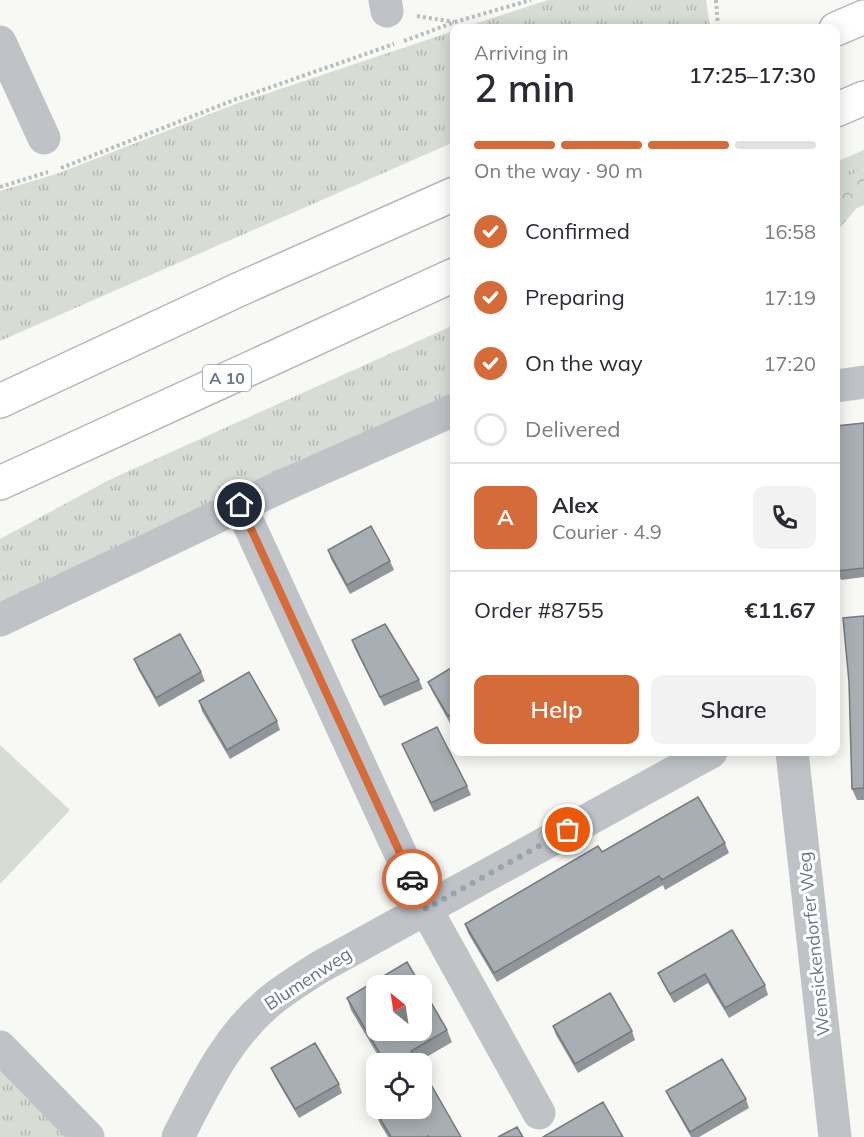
<!DOCTYPE html>
<meta charset="utf-8">
<style>
:root{--surface:#fff;--page:#f2f2f3;--text:#2b2b33;--muted:#7c7c81;--line:#e1e1e2;--accent:#d56b38}
body{margin:0;font-family:Mulish,sans-serif;background:var(--page);color:var(--text);height:100vh;display:flex;flex-direction:column;font-size:22px;white-space:nowrap}
*{box-sizing:border-box;margin:0}
p{font-size:20px;color:var(--muted)}
.icon{flex:none;width:33px;height:33px;fill:none;stroke:currentColor;stroke-width:2;stroke-linecap:round;stroke-linejoin:round}
.map{position:relative;flex:1;overflow:hidden}
.side{position:absolute;left:450px;top:24px;width:390px;height:732px;display:flex;flex-direction:column;background:var(--surface);border-radius:12px;box-shadow:0 3px 15px #0003}
.side>*{flex:none}
.needle{width:39px;rotate:330deg}
.tools{position:absolute;left:366px;top:975px;display:grid;gap:12px}
.tools a{display:grid;place-items:center;width:66px;height:66px;border-radius:12px;background:var(--surface);box-shadow:0 3px 15px #0003;font-size:30px}
.pin{position:absolute;display:grid;place-items:center;width:51px;height:51px;color:#fff;margin:-26px;border:3px solid #fff;border-radius:50%;box-shadow:0 2px 6px #0007}
.courier{position:absolute;display:grid;place-items:center;width:60px;height:60px;margin:-30px;border:4px solid #d56b38;border-radius:50%;background:#fff;color:#222;box-shadow:0 2px 8px #0007}
.overview em{font-style:normal;font-weight:600}
.overview div{display:flex;flex-direction:column-reverse}
.overview{display:flex;align-items:center;justify-content:space-between;height:102px;padding:0 24px}
h1{font-size:39px;font-weight:600;line-height:45px}
.bar{display:grid;grid-template-columns:repeat(4,1fr);gap:9px 6px;align-content:center;height:72px;padding:0 24px}
.bar i{height:8px;border-radius:4px;background:var(--line)}
.bar .selected{background:var(--accent)}
.bar p{grid-column:span 4}
.line{display:flex;align-items:center;gap:15px;padding:0 24px;border-top:2px solid var(--line)}
.line div{flex:1}
.round{display:grid;place-items:center;flex:none;width:63px;height:63px;border-radius:12px;background:var(--page)}
ol{padding:0 24px;list-style:none}
li{display:flex;align-items:center;gap:18px;height:66px}
li p{margin-inline-start:auto}
li .icon{padding:6px;border-radius:50%;background:var(--accent);color:#fff;stroke-width:4}
li:last-child{color:var(--muted)}
li i{width:33px;height:33px;border:3px solid var(--line);border-radius:50%}
.button{display:flex;gap:12px;margin-top:auto;padding:12px 24px}
.button a{flex:1;height:69px;border-radius:12px;background:var(--accent);color:#fff;font-size:24px;font-weight:600;line-height:69px;text-align:center}
.button a+a{background:var(--page);color:var(--text)}
.map>svg:first-child{display:block}
.grass{fill:url(#grass-tufts)}
.forest{fill:url(#forest-crowns)}
.pitch{fill:#d7dcd5}
.lines{fill:none;stroke-linecap:round;stroke-linejoin:round}
.highway-casing{stroke:#b3b6ba;stroke-width:36}
.path{stroke:#babcbf;stroke-width:4;stroke-dasharray:3 3;stroke-linecap:butt}
.minor{stroke:#bfc3c7;stroke-width:33}
.highway{stroke:#fff;stroke-width:33}
.wall{fill:#90969b}
.building{fill:#a7aeb4;stroke:#757a7e;stroke-width:1.5}
.done{stroke:#9ba4ac;stroke-width:6;stroke-dasharray:0 10.8}
.route{stroke:#d56b38;stroke-width:8}
.labels{text-anchor:middle;stroke-width:6;stroke-linejoin:round;paint-order:stroke}
.shield{fill:#fff;stroke:#969fa9;stroke-width:1.5}
.shield-label{font-size:16px;font-weight:bold;fill:#697684}
.street-label{font-size:18px;fill:#697684;stroke:#fff}
</style>
<div class="map">
<svg width="864" height="1137" viewBox="0 0 864 1137">
<defs>
<pattern id="grass-tufts" width="24" height="20" patternUnits="userSpaceOnUse" patternTransform="scale(1.5)"><rect width="24" height="20" fill="#d7dcd5"/><path d="M3 7l-1-3M5 7V3M7 7l1-3M15 17l-1-3M17 17v-4M19 17l1-3" fill="none" stroke="#b2b7b2"/></pattern>
<pattern id="forest-crowns" width="20" height="18" patternUnits="userSpaceOnUse" patternTransform="scale(1.5)"><rect width="20" height="18" fill="#d7dcd5"/><path d="M2 6a3 3 0 1 1 6 0M12 15a3 3 0 1 1 6 0" fill="none" stroke="#b2b7b2"/></pattern>
</defs>
<rect width="100%" height="100%" fill="#f8f8f5"/>
<!-- grass -->
<path class="grass" d="M548 0H706L710 28H462Z
M454 31V142L0 341V191L59 173 238 103Z
M864 150V169L836 182V162Z
M454 325V415L0 625V539L109 480Z
M0 1041 96 1137H0Z"/>
<!-- forest -->
<path class="forest" d="M864 169V205L857 208 836 232V182Z"/>
<!-- pitch -->
<path class="pitch" d="M0 745 70 810 0 884Z"/>
<g class="lines">
<defs>
<path id="highway" d="M836 29 864 17
M836 110 864 98
M0 401 240 289 454 194
M0 483 454 275"/>
</defs>
<!-- highway casing -->
<use href="#highway" class="highway-casing"/>
<!-- path -->
<path class="path" d="M716 0 718 28
M417 16 454 22
M404 41 455 22 531 0
M61 168 234 100 394 44
M0 187 48 172"/>
<!-- minor -->
<path class="minor" d="M385 0 387 11
M0 42 44 138
M836 386 864 382
M240 505 426 909 539 1113
M0 620 282 486 454 410
M792 752 835 1137
M0 1047 88 1137
M178 1137C204 1086 228 1034 274 998 288 987 304 977 320 967L711 752"/>
<!-- highway -->
<use href="#highway" class="highway"/>
</g>
<!-- wall -->
<path class="wall" d="M864 423V577L841 580 838 571Z
M328 550 390 561 394 570 350 594 331 559Z
M864 616V800H857L852 789Z
M352 640 419 680 423 689 384 706 355 649Z
M134 659 201 672 205 681 159 707 138 669Z
M454 666V723L451 725 432 691 428 682Z
M199 701 277 721 280 730 230 759 202 711Z
M402 744 467 786 471 795 434 812 406 753Z
M725 843 729 853 665 890 663 885 497 982 468 933 465 924 602 852Z
M732 930 765 985 768 995 729 1018 708 983 674 1003 662 982 658 973Z
M347 998 447 1030 452 1042 418 1062 419 1064H383L351 1010Z
M553 1026 632 1031 635 1040 578 1073 556 1035Z
M271 1068 339 1084 342 1093 299 1118 275 1077Z
M666 1091 746 1099 749 1108 699 1137H691L670 1100Z
M375 1110 461 1137H388L379 1122Z"/>
<!-- building -->
<path class="building" d="M864 423V568L838 571 836 544V426Z
M371 526 390 561 347 585 328 550Z
M864 616V788L852 789 849 682 843 618Z
M385 624 419 680 380 697 352 640Z
M180 634 201 672 156 698 134 659Z
M454 666V712L448 716 428 682Z
M249 672 277 721 227 750 199 701Z
M437 727 467 786 431 803 402 744Z
M698 797 725 843 662 880 659 876 494 973 465 924 598 846 602 852Z
M732 930 765 985 725 1008 705 974 670 994 658 973Z
M407 962 421 986H376V1030H422V987L447 1030 411 1051 418 1064H386L347 998Z
M610 993 632 1031 575 1064 553 1026Z
M315 1043 339 1084 295 1109 271 1068Z
M722 1059 746 1099 690 1132 666 1091Z
M422 1069 461 1137H429L428 1136 426 1137H391L375 1110 377 1108H422Z
M603 1102 623 1137H543Z
M517 1127 523 1137H498Z"/>
<g class="lines">
<!-- done -->
<path class="done" d="M412 879 426 909 568 830"/>
<!-- route -->
<path class="route" d="M240 505 412 879"/>
</g>
<g class="labels">
<!-- shield labels -->
<rect class="shield" x="203" y="365" width="48" height="26" rx="4.5"/>
<g class="shield-label">
<text x="227" y="384">A 10</text>
</g>
<!-- street labels -->
<g class="street-label">
<text transform="translate(814 944) rotate(-96)" y="6">Wensickendorfer Weg</text>
<text transform="translate(308 979) rotate(-33)" y="6">Blumenweg</text>
</g>
</g>
</svg>
<div class="tools">
<a><svg class="needle" viewBox="-14 -14 28 28"><path d="M0-13l5 13h-10z" fill="#e53935"/><path d="M0 13l5-13h-10z" fill="#7c7c81"/></svg></a>
<a><svg class="icon" aria-label="locate" viewBox="0 0 24 24"><circle cx="12" cy="12" r="6"/><path d="M12 2v4M12 18v4M2 12h4M18 12h4"/></svg></a>
</div>
<div class="pin" style="left:568px;top:830px;background:#ea580c"><svg class="icon" aria-label="bag" viewBox="0 0 24 24"><path d="M5 8h14l-1 12H6zM9 8a3 3 0 0 1 6 0"/></svg></div>
<div class="pin" style="left:240px;top:505px;background:#1f2937"><svg class="icon" aria-label="home" viewBox="0 0 24 24"><path d="M3 11l9-7 9 7M6 9v11h12V9"/></svg></div>
<div class="courier" style="left:412px;top:879px"><svg class="icon" aria-label="car" viewBox="0 0 24 24"><path d="M5 17H2v-5l4-1 3-4h7l3 4 3 1v5h-3M9 17h6M6 11h13"/><circle cx="7" cy="17" r="2"/><circle cx="17" cy="17" r="2"/></svg></div>
<section class="side">
<div class="overview"><div><h1>2 min</h1><p>Arriving in</p></div><em>17:25–17:30</em></div>
<div class="bar"><i class="selected"></i><i class="selected"></i><i class="selected"></i><i></i><p>On the way · 90 m</p></div>
<ol>
<li><svg class="icon" aria-label="check" viewBox="0 0 24 24"><path d="M5 12l5 5 9-10"/></svg>Confirmed<p>16:58</p></li>
<li><svg class="icon" aria-label="check" viewBox="0 0 24 24"><path d="M5 12l5 5 9-10"/></svg>Preparing<p>17:19</p></li>
<li><svg class="icon" aria-label="check" viewBox="0 0 24 24"><path d="M5 12l5 5 9-10"/></svg>On the way<p>17:20</p></li>
<li><i></i>Delivered</li>
</ol>
<div class="line" style="height:108px"><b class="round" style="background:var(--accent);color:#fff">A</b><div><b>Alex</b><p>Courier · 4.9</p></div><a class="round"><svg class="icon" aria-label="phone" viewBox="0 0 24 24"><path d="M5 4h4l2 5-3 2q2 4 5 5l2-3 5 2v4C11 20 4 13 5 4z"/></svg></a></div>
<div class="line" style="height:78px"><div>Order #8755</div><b>€11.67</b></div>
<div class="button"><a>Help</a><a>Share</a></div>
</section>
</div>
